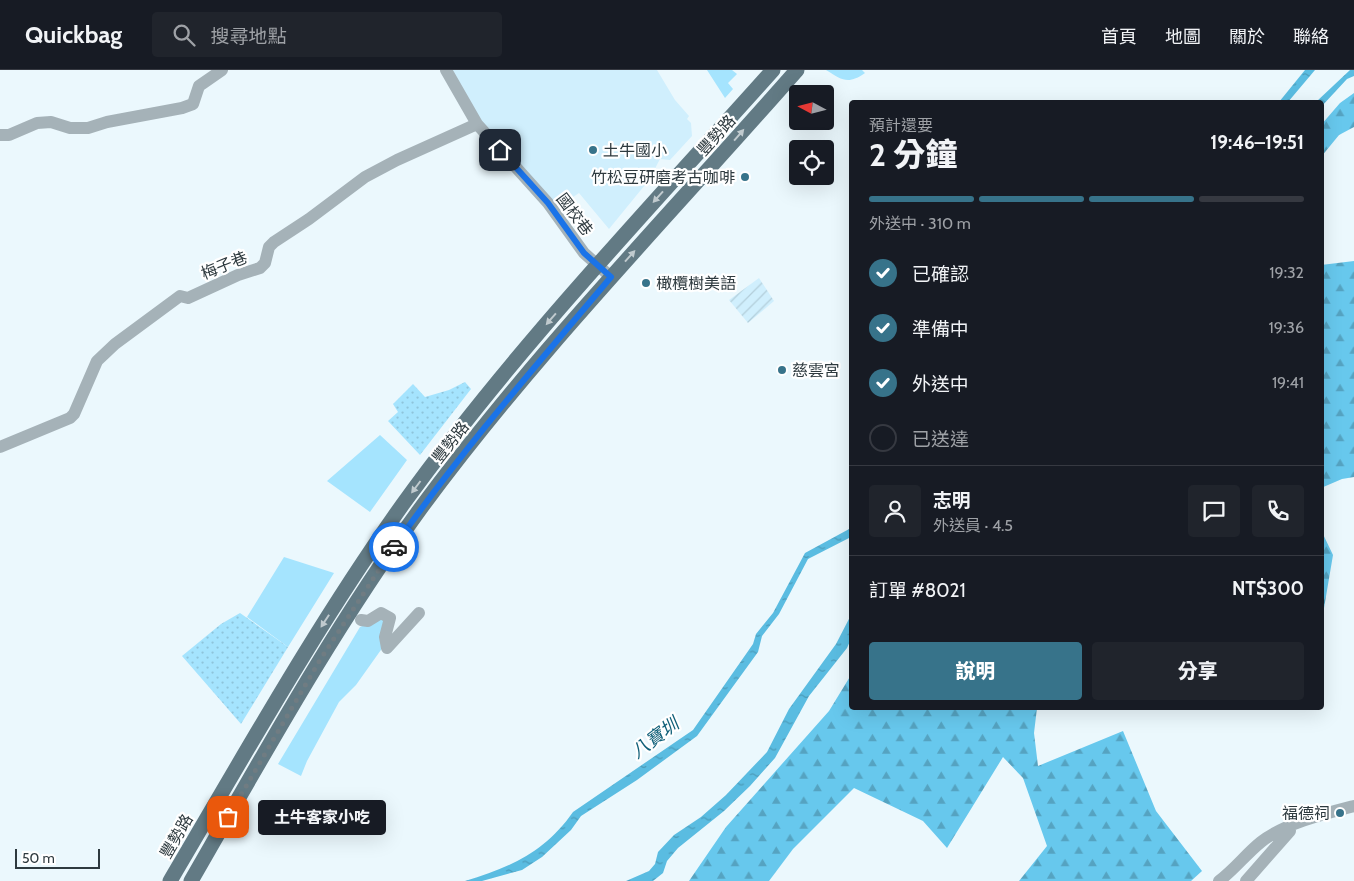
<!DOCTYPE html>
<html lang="zh-TW">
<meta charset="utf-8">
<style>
:root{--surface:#171b24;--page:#20242c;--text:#f1f3f6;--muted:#9ea1a6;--line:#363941;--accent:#37738a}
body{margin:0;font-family:Cabin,"Noto Sans TC",sans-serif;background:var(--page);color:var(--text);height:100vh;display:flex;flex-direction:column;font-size:19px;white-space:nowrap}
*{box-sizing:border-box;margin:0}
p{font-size:16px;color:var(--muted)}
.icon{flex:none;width:28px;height:28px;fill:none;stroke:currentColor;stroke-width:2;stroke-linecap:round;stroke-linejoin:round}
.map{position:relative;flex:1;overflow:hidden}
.drawer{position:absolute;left:849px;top:30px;width:475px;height:610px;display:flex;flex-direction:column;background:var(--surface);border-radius:5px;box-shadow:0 5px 20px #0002}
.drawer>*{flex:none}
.needle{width:32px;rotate:277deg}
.fabs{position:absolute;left:789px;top:15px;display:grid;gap:10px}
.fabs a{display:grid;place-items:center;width:45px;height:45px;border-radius:5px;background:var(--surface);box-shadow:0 5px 20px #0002;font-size:25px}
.scale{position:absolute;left:15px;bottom:12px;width:85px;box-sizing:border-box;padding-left:5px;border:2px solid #2e3a3f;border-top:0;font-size:14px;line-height:18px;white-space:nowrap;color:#2e3a3f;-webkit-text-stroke:4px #fff;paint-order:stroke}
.pin{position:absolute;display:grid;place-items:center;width:42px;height:42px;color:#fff;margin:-21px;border-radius:10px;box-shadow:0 2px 8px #0006}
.courier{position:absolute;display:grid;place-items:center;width:50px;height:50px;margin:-25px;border:4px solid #1a73e8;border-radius:50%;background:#fff;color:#222;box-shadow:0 1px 6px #0007}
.bubble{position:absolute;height:35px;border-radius:5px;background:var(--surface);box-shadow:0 5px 20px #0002;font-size:16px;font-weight:800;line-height:35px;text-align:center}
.overview em{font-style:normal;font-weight:800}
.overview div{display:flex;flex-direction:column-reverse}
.overview{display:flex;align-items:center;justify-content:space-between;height:85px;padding:0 20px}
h1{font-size:32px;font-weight:800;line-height:38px}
.bar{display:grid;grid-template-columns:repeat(4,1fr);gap:8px 5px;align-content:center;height:60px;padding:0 20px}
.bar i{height:6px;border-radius:4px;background:var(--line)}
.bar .selected{background:var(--accent)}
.bar p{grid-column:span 4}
.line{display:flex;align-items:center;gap:12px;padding:0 20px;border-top:1px solid var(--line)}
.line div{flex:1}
.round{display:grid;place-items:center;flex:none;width:52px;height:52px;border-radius:5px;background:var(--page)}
ol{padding:0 20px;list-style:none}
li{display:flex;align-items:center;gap:15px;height:55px}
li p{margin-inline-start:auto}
li .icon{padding:5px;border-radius:50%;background:var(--accent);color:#fff;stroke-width:4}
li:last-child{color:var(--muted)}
li i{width:28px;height:28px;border:2px solid var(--line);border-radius:50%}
.action{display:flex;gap:10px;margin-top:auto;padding:10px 20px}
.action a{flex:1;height:58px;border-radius:5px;background:var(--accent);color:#fff;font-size:20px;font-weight:800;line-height:58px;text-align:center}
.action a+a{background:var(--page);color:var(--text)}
header{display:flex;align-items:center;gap:30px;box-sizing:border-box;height:70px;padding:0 25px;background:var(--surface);border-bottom:1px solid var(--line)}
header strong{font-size:24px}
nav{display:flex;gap:28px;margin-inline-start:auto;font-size:18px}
.search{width:350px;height:45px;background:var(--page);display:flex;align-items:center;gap:12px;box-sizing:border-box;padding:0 18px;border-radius:5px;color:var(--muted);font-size:19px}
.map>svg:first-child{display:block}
.built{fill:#d0effd}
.industrial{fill:url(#industrial-furrows)}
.grass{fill:#a5e4fe}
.forest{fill:url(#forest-firs)}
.park{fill:url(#park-dots)}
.water{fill:url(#water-ripples)}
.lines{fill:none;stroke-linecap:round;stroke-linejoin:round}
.street{stroke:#a5b2b8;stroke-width:12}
.primary{stroke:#627a84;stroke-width:15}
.oneway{fill:#c0cace}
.done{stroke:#707c82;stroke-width:5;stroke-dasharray:0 9}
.route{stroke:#1a73e8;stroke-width:6}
.poi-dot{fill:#37738a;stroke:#fff;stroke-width:2}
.labels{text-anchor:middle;stroke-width:4.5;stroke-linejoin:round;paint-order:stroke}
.street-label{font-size:16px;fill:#2e3a3f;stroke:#fff}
.poi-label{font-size:16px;fill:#2e3a3f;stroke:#fff;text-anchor:start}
.water-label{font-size:18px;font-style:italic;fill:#0f5f78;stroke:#fff}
</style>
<header>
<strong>Quickbag</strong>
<div class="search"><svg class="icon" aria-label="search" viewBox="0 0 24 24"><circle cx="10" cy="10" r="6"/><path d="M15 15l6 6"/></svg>搜尋地點</div>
<nav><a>首頁</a><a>地圖</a><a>關於</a><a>聯絡</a></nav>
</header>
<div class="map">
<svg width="1354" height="811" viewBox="0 0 1354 811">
<defs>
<pattern id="industrial-furrows" width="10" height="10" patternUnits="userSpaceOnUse" patternTransform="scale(1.25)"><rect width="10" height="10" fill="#d0effd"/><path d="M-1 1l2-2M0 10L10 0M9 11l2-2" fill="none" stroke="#b3ceda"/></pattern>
<pattern id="forest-firs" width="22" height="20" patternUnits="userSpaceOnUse" patternTransform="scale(1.25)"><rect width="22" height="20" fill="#67c8ed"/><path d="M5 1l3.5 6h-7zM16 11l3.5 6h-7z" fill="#55a3c1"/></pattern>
<pattern id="park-dots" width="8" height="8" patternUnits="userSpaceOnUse" patternTransform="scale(1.25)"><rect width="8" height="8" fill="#a5e4fe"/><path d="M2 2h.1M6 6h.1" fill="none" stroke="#8ec4db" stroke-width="1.8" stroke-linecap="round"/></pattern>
<pattern id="water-ripples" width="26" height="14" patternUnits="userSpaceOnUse" patternTransform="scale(1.25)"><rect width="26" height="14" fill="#5abce1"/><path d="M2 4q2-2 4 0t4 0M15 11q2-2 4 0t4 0" fill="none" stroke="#4b9ab8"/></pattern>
</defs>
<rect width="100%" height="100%" fill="#ebf8fd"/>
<!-- built -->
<path class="built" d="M449 0H657L675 30 689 46 687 49 691 53 692 66 670 90 660 89 649 110 609 159 579 123 561 135 555 134 480 50Z"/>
<!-- industrial -->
<path class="industrial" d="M759 208 774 231 748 253 729 230Z"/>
<!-- grass -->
<path class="grass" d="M707 0H732L737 4 728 13 733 19 725 28Z
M826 0H862L865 3C848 15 842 10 826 0Z
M380 365 407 390 370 442 327 411Z
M284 487 334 503 288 577 247 547Z
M383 547V577L356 615 339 632 307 691 301 706 278 694 360 557Z"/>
<!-- forest -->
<path class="forest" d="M1354 23V57L1339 65 1321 87V55L1340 33Z
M1354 191V407L1342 409 1321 418V195Z
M1321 460 1333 485 1323 544H1321Z
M851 605V638H1037L1034 663 1038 696 1123 661 1156 741 1202 801 1191 811H1019L1047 776 1023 708 1003 687 947 778 923 751 854 718 793 779 769 811H689L726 757 829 641Z"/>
<!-- park -->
<path class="park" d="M465 312 471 319 420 385 388 351 398 342 393 334 413 314 425 327 449 320Z
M240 543 288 577 241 654 182 586 221 554Z"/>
<!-- water -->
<path class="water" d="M1305 0H1315L1288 32H1279Z
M1350 0H1354V6L1347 9 1321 37V32H1316Z
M851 458V467L808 489 779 544 762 566 758 582 697 666 637 710 581 746 571 760 542 787 522 800 482 811H465C511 797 545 782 573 742L693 660 753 574 756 564 773 543 805 483Z
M851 545V569L847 578 809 626 775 688 750 716 724 741 678 778 667 791 663 803 653 811H626L649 801 655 794 658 782 674 765 701 747 726 725 767 682 789 639 836 574Z"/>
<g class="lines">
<!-- street -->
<path class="street" d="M446 0 477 54 548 133 584 183 611 207
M0 65H9L37 53 51 52 70 58H88L107 52 182 38 193 34 199 16 222 0
M0 377 70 348 74 344 97 291 115 274 180 226 188 228 238 205 260 198 265 193 269 177 274 172 309 149 365 107 397 90 477 54
M361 550 368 551 381 543 390 548 385 567 387 578 419 543
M1219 811C1235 799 1246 784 1261 772 1283 754 1327 743 1354 736
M1246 811 1290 761"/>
<!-- primary -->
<path class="primary" d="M170 811C245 684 317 555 403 434 514 280 646 142 773 0
M191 811C263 686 333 559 418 442 533 285 669 146 797 0"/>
</g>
<!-- one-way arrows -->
<defs><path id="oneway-solid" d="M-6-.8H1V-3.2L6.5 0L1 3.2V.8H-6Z" transform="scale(1.25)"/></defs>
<g class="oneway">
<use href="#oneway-solid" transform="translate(739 65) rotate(-49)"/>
<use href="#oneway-solid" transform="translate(658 127) rotate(132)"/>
<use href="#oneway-solid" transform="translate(630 186) rotate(-48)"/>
<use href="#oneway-solid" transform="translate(551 249) rotate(131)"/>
<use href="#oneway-solid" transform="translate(416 417) rotate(127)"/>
<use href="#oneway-solid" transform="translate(325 551) rotate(123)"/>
</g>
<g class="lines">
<!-- done -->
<path class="done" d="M228 747 320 590 394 477"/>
<!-- route -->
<path class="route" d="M394 477C460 382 536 296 611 207L584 183 548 133 500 80"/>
</g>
<!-- markers -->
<g class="poi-dot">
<circle cx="593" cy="80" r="5"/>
<circle cx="745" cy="107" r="5"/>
<circle cx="646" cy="213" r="5"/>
<circle cx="782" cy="300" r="5"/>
<circle cx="1340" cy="743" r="5"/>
</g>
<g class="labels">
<!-- street labels -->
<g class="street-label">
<text transform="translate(716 65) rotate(-48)" y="6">豐勢路</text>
<text transform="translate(575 144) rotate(53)" y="6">國校巷</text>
<text transform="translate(224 195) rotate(-22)" y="6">梅子巷</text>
<text transform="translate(450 372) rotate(-52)" y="6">豐勢路</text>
<text transform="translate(176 766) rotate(-60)" y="6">豐勢路</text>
</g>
<!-- poi labels -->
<g class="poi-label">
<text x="603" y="86">土牛國小</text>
<text x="735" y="113" text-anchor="end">竹松豆研磨考古咖啡</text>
<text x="656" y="219">橄欖樹美語</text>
<text x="792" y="306">慈雲宮</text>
<text x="1330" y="749" text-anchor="end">福德祠</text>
</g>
<!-- water labels -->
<g class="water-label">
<text transform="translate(655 668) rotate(-37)" y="6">八寶圳</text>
</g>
</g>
</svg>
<div class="fabs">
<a><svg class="needle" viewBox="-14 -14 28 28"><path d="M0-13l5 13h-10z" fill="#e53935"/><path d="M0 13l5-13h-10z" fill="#9ea1a6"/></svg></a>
<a><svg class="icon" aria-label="locate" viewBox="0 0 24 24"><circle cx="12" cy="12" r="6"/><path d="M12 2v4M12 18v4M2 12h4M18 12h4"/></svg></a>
</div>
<div class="scale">50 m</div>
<div class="pin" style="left:228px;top:747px;background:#ea580c"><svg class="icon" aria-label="bag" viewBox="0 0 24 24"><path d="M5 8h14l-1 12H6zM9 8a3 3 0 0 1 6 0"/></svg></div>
<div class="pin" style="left:500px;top:80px;background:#1f2937"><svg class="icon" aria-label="home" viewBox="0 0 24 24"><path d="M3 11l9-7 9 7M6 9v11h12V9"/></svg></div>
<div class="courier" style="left:394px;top:477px"><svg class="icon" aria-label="car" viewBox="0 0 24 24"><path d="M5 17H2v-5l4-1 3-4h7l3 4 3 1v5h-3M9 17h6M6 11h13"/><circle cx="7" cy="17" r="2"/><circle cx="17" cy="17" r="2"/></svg></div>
<div class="bubble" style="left:258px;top:730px;width:128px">土牛客家小吃</div>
<section class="drawer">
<div class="overview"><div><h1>2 分鐘</h1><p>預計還要</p></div><em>19:46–19:51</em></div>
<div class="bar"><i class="selected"></i><i class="selected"></i><i class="selected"></i><i></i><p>外送中 · 310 m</p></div>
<ol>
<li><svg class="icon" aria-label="check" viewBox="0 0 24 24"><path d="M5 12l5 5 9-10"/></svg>已確認<p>19:32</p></li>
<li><svg class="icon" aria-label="check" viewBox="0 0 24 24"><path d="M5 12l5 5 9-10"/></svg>準備中<p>19:36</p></li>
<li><svg class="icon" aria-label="check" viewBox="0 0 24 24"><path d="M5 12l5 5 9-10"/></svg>外送中<p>19:41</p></li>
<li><i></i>已送達</li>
</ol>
<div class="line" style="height:90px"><a class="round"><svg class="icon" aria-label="person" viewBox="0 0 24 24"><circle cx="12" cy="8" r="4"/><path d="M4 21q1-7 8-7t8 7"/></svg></a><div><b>志明</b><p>外送員 · 4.5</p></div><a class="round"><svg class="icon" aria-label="chat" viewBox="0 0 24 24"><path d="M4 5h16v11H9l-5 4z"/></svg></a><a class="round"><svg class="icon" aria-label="phone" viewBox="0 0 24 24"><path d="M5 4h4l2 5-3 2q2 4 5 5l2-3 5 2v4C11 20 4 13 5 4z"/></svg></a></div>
<div class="line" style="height:65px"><div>訂單 #8021</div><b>NT$300</b></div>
<div class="action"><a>說明</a><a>分享</a></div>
</section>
</div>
